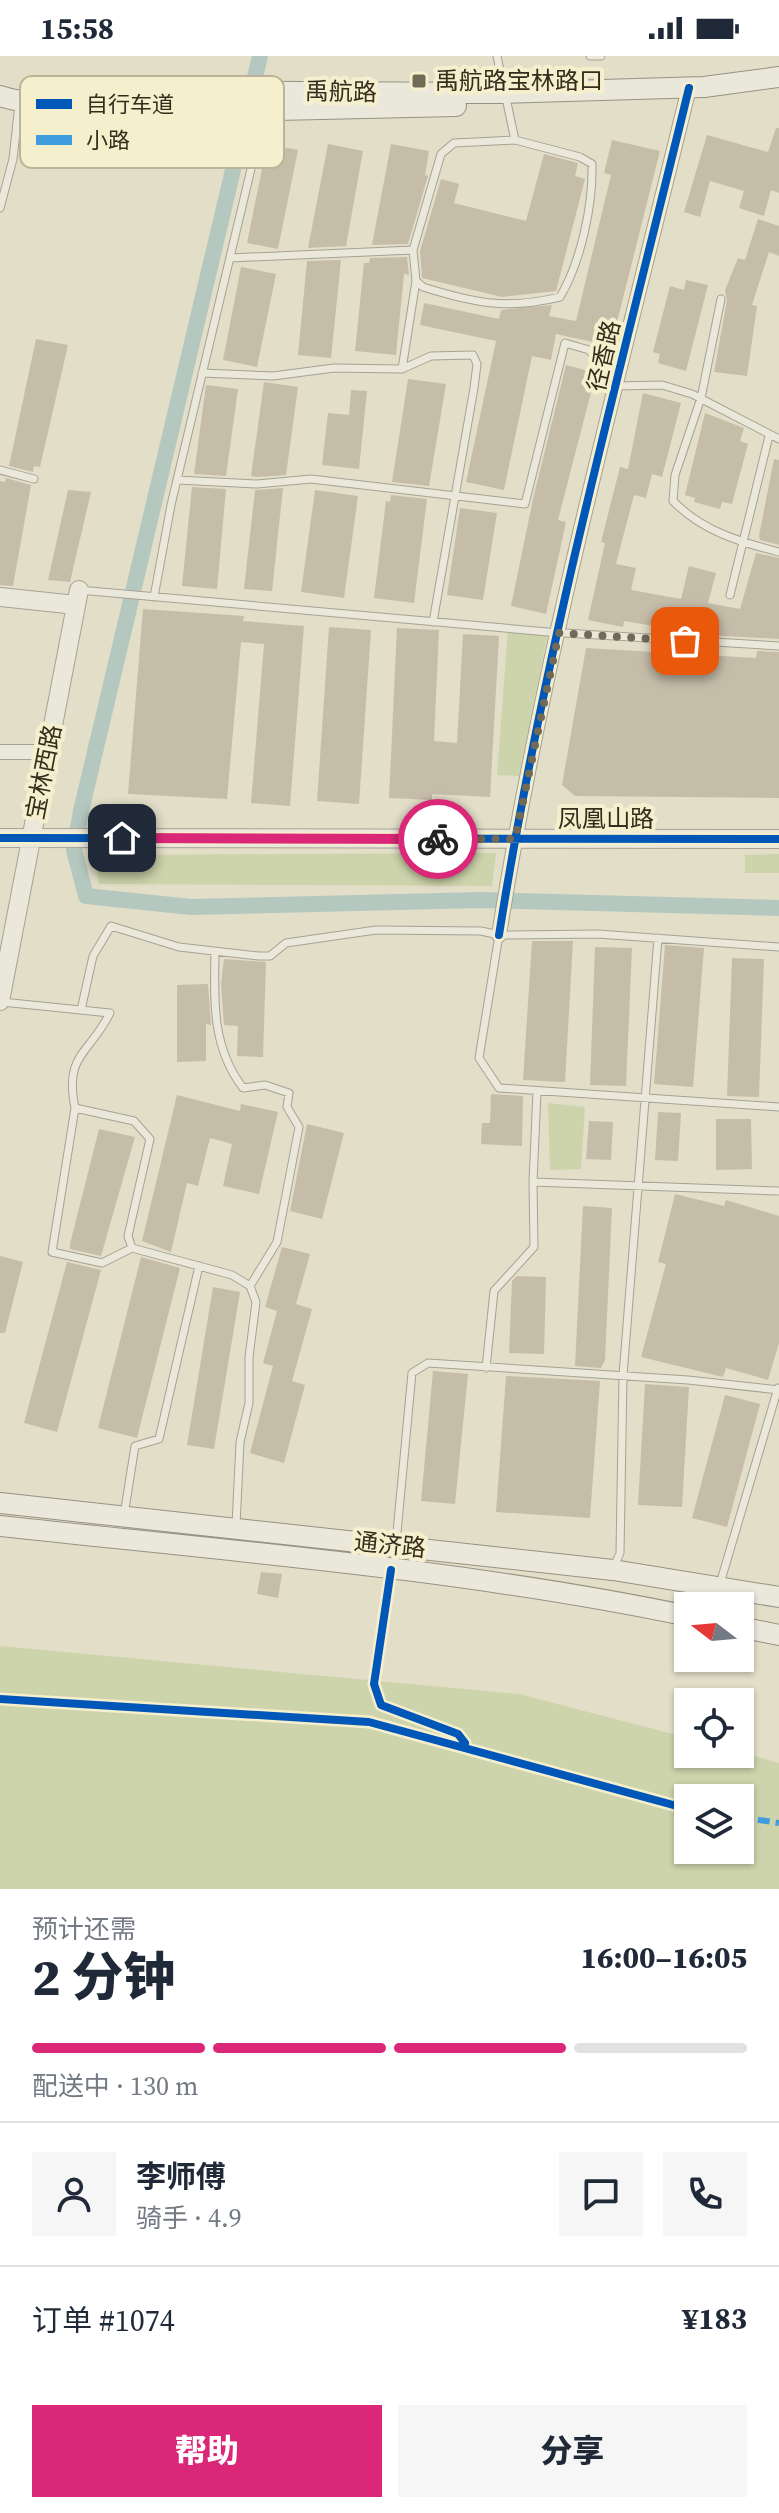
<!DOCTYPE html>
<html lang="zh">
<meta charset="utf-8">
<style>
:root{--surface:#fff;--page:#f6f6f7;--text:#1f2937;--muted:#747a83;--line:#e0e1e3;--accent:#db2777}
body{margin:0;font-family:"Source Serif 4","Noto Sans SC",serif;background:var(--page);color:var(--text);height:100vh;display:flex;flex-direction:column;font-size:30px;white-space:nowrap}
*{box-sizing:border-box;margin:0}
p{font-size:26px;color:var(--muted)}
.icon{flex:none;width:44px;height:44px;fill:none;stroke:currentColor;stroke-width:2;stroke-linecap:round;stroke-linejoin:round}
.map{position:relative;height:1833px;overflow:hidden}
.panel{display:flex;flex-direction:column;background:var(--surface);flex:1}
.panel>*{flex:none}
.needle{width:52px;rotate:286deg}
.tools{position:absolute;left:674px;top:1536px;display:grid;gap:16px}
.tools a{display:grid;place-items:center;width:80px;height:80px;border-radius:0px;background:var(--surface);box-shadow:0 2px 6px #0004;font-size:40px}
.pin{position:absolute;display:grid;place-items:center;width:68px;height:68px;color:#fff;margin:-34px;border-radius:16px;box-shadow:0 4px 12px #0006}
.courier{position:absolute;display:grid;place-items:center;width:80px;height:80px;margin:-40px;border:6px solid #db2777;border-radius:50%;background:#fff;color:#222;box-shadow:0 2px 10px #0007}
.headline em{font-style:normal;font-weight:800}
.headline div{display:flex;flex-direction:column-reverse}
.headline{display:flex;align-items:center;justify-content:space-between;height:136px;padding:0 32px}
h1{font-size:52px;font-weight:800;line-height:60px}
.bar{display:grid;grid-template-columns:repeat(4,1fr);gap:12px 8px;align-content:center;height:96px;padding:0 32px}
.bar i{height:10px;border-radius:6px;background:var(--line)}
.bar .on{background:var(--accent)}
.bar p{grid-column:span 4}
.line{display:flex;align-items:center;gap:20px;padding:0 32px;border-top:2px solid var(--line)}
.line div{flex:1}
.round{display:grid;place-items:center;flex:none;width:84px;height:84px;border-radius:0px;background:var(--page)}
.cta{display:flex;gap:16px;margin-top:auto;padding:16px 32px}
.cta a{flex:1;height:92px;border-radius:0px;background:var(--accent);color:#fff;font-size:32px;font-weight:800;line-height:92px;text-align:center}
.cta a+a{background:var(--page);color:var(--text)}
.status{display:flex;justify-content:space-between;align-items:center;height:56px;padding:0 40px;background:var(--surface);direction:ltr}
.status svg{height:22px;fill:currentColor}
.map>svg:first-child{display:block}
.green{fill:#cdd4ab;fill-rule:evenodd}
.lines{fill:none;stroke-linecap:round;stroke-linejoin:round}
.canal{stroke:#b5c8bf;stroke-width:16}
.building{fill:#c6bda9}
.service-casing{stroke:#a7a292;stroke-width:9}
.minor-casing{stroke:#a7a292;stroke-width:16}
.tertiary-casing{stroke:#a7a292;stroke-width:20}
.secondary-casing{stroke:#979282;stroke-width:22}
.service{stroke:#eae7db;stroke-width:7}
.minor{stroke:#eae7db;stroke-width:14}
.tertiary{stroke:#eae7db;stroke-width:18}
.secondary{stroke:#eae7db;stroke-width:20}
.quiet{stroke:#3e9cdf;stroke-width:6;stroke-dasharray:12 6;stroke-linecap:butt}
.cycleway-casing{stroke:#f5efce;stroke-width:13}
.cycleway{stroke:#0057b8;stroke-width:8}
.done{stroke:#726a58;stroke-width:8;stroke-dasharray:0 14.4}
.route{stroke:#db2777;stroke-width:10}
.poi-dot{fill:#726a58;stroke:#f5efce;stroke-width:3}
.labels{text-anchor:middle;stroke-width:8;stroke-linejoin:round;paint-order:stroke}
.poi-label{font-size:24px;fill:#352c1c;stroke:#f5efce;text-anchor:start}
.street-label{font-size:24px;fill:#352c1c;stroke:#f5efce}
.key{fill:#f5efce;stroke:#bbb499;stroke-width:2}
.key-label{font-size:22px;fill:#352c1c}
</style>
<div class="status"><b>15:58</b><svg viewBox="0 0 49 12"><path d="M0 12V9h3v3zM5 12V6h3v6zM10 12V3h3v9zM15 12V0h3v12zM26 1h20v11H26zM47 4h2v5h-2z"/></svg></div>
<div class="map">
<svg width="779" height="1833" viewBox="0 0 779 1833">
<rect width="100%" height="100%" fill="#e2dec8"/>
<!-- green -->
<path class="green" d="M508 573 548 576 519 720 497 719Z
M496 797 492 830 99 828 94 799Z
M779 798V817H745V799Z
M548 1047 585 1051 581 1113 550 1114Z
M0 1590 519 1638 688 1682V1698L740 1696 779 1707V1833H0ZM688 1742H740V1794H688Z"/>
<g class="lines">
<!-- canal -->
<path class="canal" d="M260 0 81 755 74 794 86 840 191 851 481 844 779 852"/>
</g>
<!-- building -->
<path class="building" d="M776 72H779V137L771 134 764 160 739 152 744 135 710 125 700 161 684 156 707 79 768 96Z
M612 84 660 95 611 290 556 278 551 304 532 300 504 434 466 426 496 285 420 269 424 247 499 263 501 254 552 249 549 260 576 265 611 119 604 117Z
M267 88 298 94 278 193 247 187Z
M328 88 363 95 346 190 308 192Z
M391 88 429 95 425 119 428 120 408 188 372 189Z
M544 98 578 107 575 120 585 123 556 235 502 241 422 222 420 195 441 123 459 128 454 147 526 165Z
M758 163 779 170V200L769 196 752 249 757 250 747 320 714 316 727 244 725 234 738 202 745 204Z
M407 201 409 219 404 218 396 299 355 295 364 207H369L370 202Z
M341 204 331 302 298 299 307 205Z
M241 211 276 218 257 311 223 304Z
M686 224 708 229 686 315 658 307 660 298 653 296 670 230 684 234Z
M36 283 68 289 40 411 34 410 33 416 9 410Z
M566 309 596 317 558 464 566 466 546 558 511 550 533 443Z
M408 323 446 328 429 430 392 426Z
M264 326 298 331 286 419 257 421 251 420Z
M206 329 238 333 226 420 194 418Z
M351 334 367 335 359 413 322 409 328 357 349 359Z
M643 337 681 347 662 421 652 418 646 442 634 439 616 508 636 512 631 534 681 543 689 510 716 517 708 547 740 553 756 497 779 502V583L706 579 624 565 623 571 588 564 605 487 601 486 620 411 628 413Z
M705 357 744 372 740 385 748 388 732 448 722 446 720 453 694 446 695 442 685 439Z
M774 403 779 404V489L760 484 759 480Z
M6 422 31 429 13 530 0 529V425L5 426Z
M192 431 226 433 217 533 182 530Z
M283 432 272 535 244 533 255 434Z
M68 434 91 436 70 526 48 524Z
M315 434 358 440 344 542 301 536Z
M391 439 427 443 414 547 374 542 386 445 390 446Z
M460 452 497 457 483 544 447 539Z
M143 553 244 560 243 565 304 570 290 750 251 747 264 588 241 586 227 743 128 738Z
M329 571 371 574 359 748 317 745Z
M397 572 439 574 434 685 457 687 463 578 499 580 490 741 432 738V744L389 742Z
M586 592 756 602 757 595 779 596V742L575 740 562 729Z
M532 885H573L565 1026 523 1024Z
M665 889 704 892 693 1031 654 1028Z
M595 891 632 892 626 1030 590 1029Z
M732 902 764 903 759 1041 727 1040Z
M224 903 266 906 263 1001 237 1000 238 970 224 969 221 928Z
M208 928 211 969 206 968V1005L177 1006V929Z
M491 1038 523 1040 522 1090 481 1088 482 1067H490Z
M177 1039 240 1055 241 1048 278 1056 259 1138 223 1130 232 1088 210 1082 198 1130 187 1127 171 1196 142 1185Z
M658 1056 681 1057 678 1105 655 1104Z
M716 1063H751L752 1113 716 1114Z
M589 1065 613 1066 611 1104 586 1103Z
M307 1068 344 1077 322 1163 290 1155Z
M99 1073 135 1081 101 1200 70 1193V1188Z
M675 1138 724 1150 726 1144 779 1160V1287L768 1324 726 1312 723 1321 641 1301 666 1208 658 1206Z
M583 1150 612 1152 605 1304 601 1312 575 1310Z
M282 1191 310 1198 296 1248 312 1253 292 1325 305 1329 284 1407 250 1397 273 1310 263 1307 277 1255 265 1251Z
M0 1200 23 1206 5 1277H0Z
M141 1201 180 1212 137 1382 98 1372Z
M67 1206 101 1214 57 1376 24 1367Z
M517 1220 546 1221 544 1298 509 1297 512 1225Z
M213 1231 240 1236 214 1393 187 1389Z
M433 1315 468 1318 455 1448 421 1445Z
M506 1320 600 1325 590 1462 496 1456Z
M645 1328 689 1331 682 1451 638 1449Z
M725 1339 760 1348 727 1471 692 1462Z
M261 1516 282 1518 278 1542 257 1538Z"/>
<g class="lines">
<defs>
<path id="service" d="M590 0H601
M0 152 13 103 19 48
M413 194 441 98 454 87 515 84
M230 202 413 194 416 225 423 231C474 247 506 254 560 241 581 206 593 149 592 108L580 101 515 84 497 0
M721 243 701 342 675 419 673 445C702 475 740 486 779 496
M402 313 416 225
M202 317 273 320 334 312 402 313 431 300 473 299 477 308 474 332 433 566
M0 414 34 423
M177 424 257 428 311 423 525 448 565 287 589 294 618 330 662 329 692 338 779 383
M79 534 548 576 779 590
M730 539 769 380
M154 541 171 449 256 92 271 56
M499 879 479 1002 499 1032 779 1051
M215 897C214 947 212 991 243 1032L265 1029 289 1037 287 1051 299 1071 277 1186 250 1230
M2 946 110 957C89 999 64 998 75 1052L134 1065 150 1083 128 1180 132 1192 232 1219 250 1230 256 1246 249 1301V1347L240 1386 236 1469
M81 954 93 900 111 870 179 891 259 900H270L286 887 376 874 481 875 499 879 598 878 779 891
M537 1035 533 1126 779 1135
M75 1052 52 1196 102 1207 132 1192
M486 1312 494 1235 534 1191 533 1126
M124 1459 135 1390 159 1383 199 1210
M396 1487 412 1317 428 1307 688 1324 779 1334
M613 1513 620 1497 623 1319 658 882
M719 1531 778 1332"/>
<path id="minor" d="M0 696H48
M499 879C544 594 621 312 689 32"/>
<path id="tertiary" d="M0 541 76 549
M0 782 779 783
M0 945 79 534"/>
<path id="secondary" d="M0 40C41 54 86 44 127 35L503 37 704 31 779 21
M88 51 185 56 456 50
M0 1447 613 1514 779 1541
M0 1470C229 1495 462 1513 688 1560
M740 1571 779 1579"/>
</defs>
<!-- service casing -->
<use href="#service" class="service-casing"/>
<!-- minor casing -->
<use href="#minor" class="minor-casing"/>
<!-- tertiary casing -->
<use href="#tertiary" class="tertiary-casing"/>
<!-- secondary casing -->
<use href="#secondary" class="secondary-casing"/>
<!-- service -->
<use href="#service" class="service"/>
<!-- minor -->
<use href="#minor" class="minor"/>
<!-- tertiary -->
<use href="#tertiary" class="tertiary"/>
<!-- secondary -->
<use href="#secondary" class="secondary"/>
<!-- quiet -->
<path class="quiet" d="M740 1761 779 1767"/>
<defs>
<path id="cycleway" d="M0 782 779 783
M499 879C544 594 621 312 689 32
M391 1514 374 1628 381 1649 458 1678 465 1687
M0 1643 369 1666 688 1753"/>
</defs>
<!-- cycleway casing -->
<use href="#cycleway" class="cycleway-casing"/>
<!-- cycleway -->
<use href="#cycleway" class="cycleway"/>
</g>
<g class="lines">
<!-- done -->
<path class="done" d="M438 783H515L559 577 685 585"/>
<!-- route -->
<path class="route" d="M122 782 438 783"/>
</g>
<!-- markers -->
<rect class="poi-dot" x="411" y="17" width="16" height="16" rx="4"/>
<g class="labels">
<!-- poi labels -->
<g class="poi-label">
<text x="435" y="33">禹航路宝林路口</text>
</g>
<!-- street labels -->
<g class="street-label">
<text transform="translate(341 36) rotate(1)" y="8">禹航路</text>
<text transform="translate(604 300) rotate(-77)" y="8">径香路</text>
<text transform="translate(44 716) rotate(-79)" y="8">宝林西路</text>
<text x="606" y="771">凤凰山路</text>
<text transform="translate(390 1489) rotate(6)" y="8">通济路</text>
</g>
</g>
<!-- legend -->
<rect x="20" y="20" width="264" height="92" rx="12" class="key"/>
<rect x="36" y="43" width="36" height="10" fill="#0057b8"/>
<rect x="36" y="79" width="36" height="10" fill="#3e9cdf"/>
<g class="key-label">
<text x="86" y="56">自行车道</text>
<text x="86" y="92">小路</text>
</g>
</svg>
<div class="tools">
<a><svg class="needle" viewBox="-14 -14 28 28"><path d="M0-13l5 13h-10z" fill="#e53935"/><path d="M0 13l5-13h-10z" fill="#747a83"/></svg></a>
<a><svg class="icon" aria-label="locate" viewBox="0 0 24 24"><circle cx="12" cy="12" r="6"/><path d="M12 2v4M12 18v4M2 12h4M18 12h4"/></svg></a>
<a><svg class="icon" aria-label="layers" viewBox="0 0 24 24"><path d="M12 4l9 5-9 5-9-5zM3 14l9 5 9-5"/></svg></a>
</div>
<div class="pin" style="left:685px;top:585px;background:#ea580c"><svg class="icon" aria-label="bag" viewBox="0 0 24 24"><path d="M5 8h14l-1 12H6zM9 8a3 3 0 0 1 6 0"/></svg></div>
<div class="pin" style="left:122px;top:782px;background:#1f2937"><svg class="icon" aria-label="home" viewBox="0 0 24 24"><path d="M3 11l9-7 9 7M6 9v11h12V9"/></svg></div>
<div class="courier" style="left:438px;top:783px"><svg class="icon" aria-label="bike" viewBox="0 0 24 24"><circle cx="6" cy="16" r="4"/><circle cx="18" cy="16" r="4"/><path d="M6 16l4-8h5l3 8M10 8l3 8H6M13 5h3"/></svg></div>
</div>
<section class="panel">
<div class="headline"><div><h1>2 分钟</h1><p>预计还需</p></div><em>16:00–16:05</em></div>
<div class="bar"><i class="on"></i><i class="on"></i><i class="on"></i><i></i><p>配送中 · 130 m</p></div>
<div class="line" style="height:144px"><a class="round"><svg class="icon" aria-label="person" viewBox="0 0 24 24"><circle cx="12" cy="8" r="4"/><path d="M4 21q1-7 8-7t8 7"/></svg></a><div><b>李师傅</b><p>骑手 · 4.9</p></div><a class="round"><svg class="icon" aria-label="chat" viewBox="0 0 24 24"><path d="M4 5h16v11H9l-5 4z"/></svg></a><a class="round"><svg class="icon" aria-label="phone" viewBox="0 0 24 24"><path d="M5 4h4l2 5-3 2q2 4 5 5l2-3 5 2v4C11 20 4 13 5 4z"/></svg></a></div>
<div class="line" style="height:104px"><div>订单 #1074</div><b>¥183</b></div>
<div class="cta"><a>帮助</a><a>分享</a></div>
</section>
